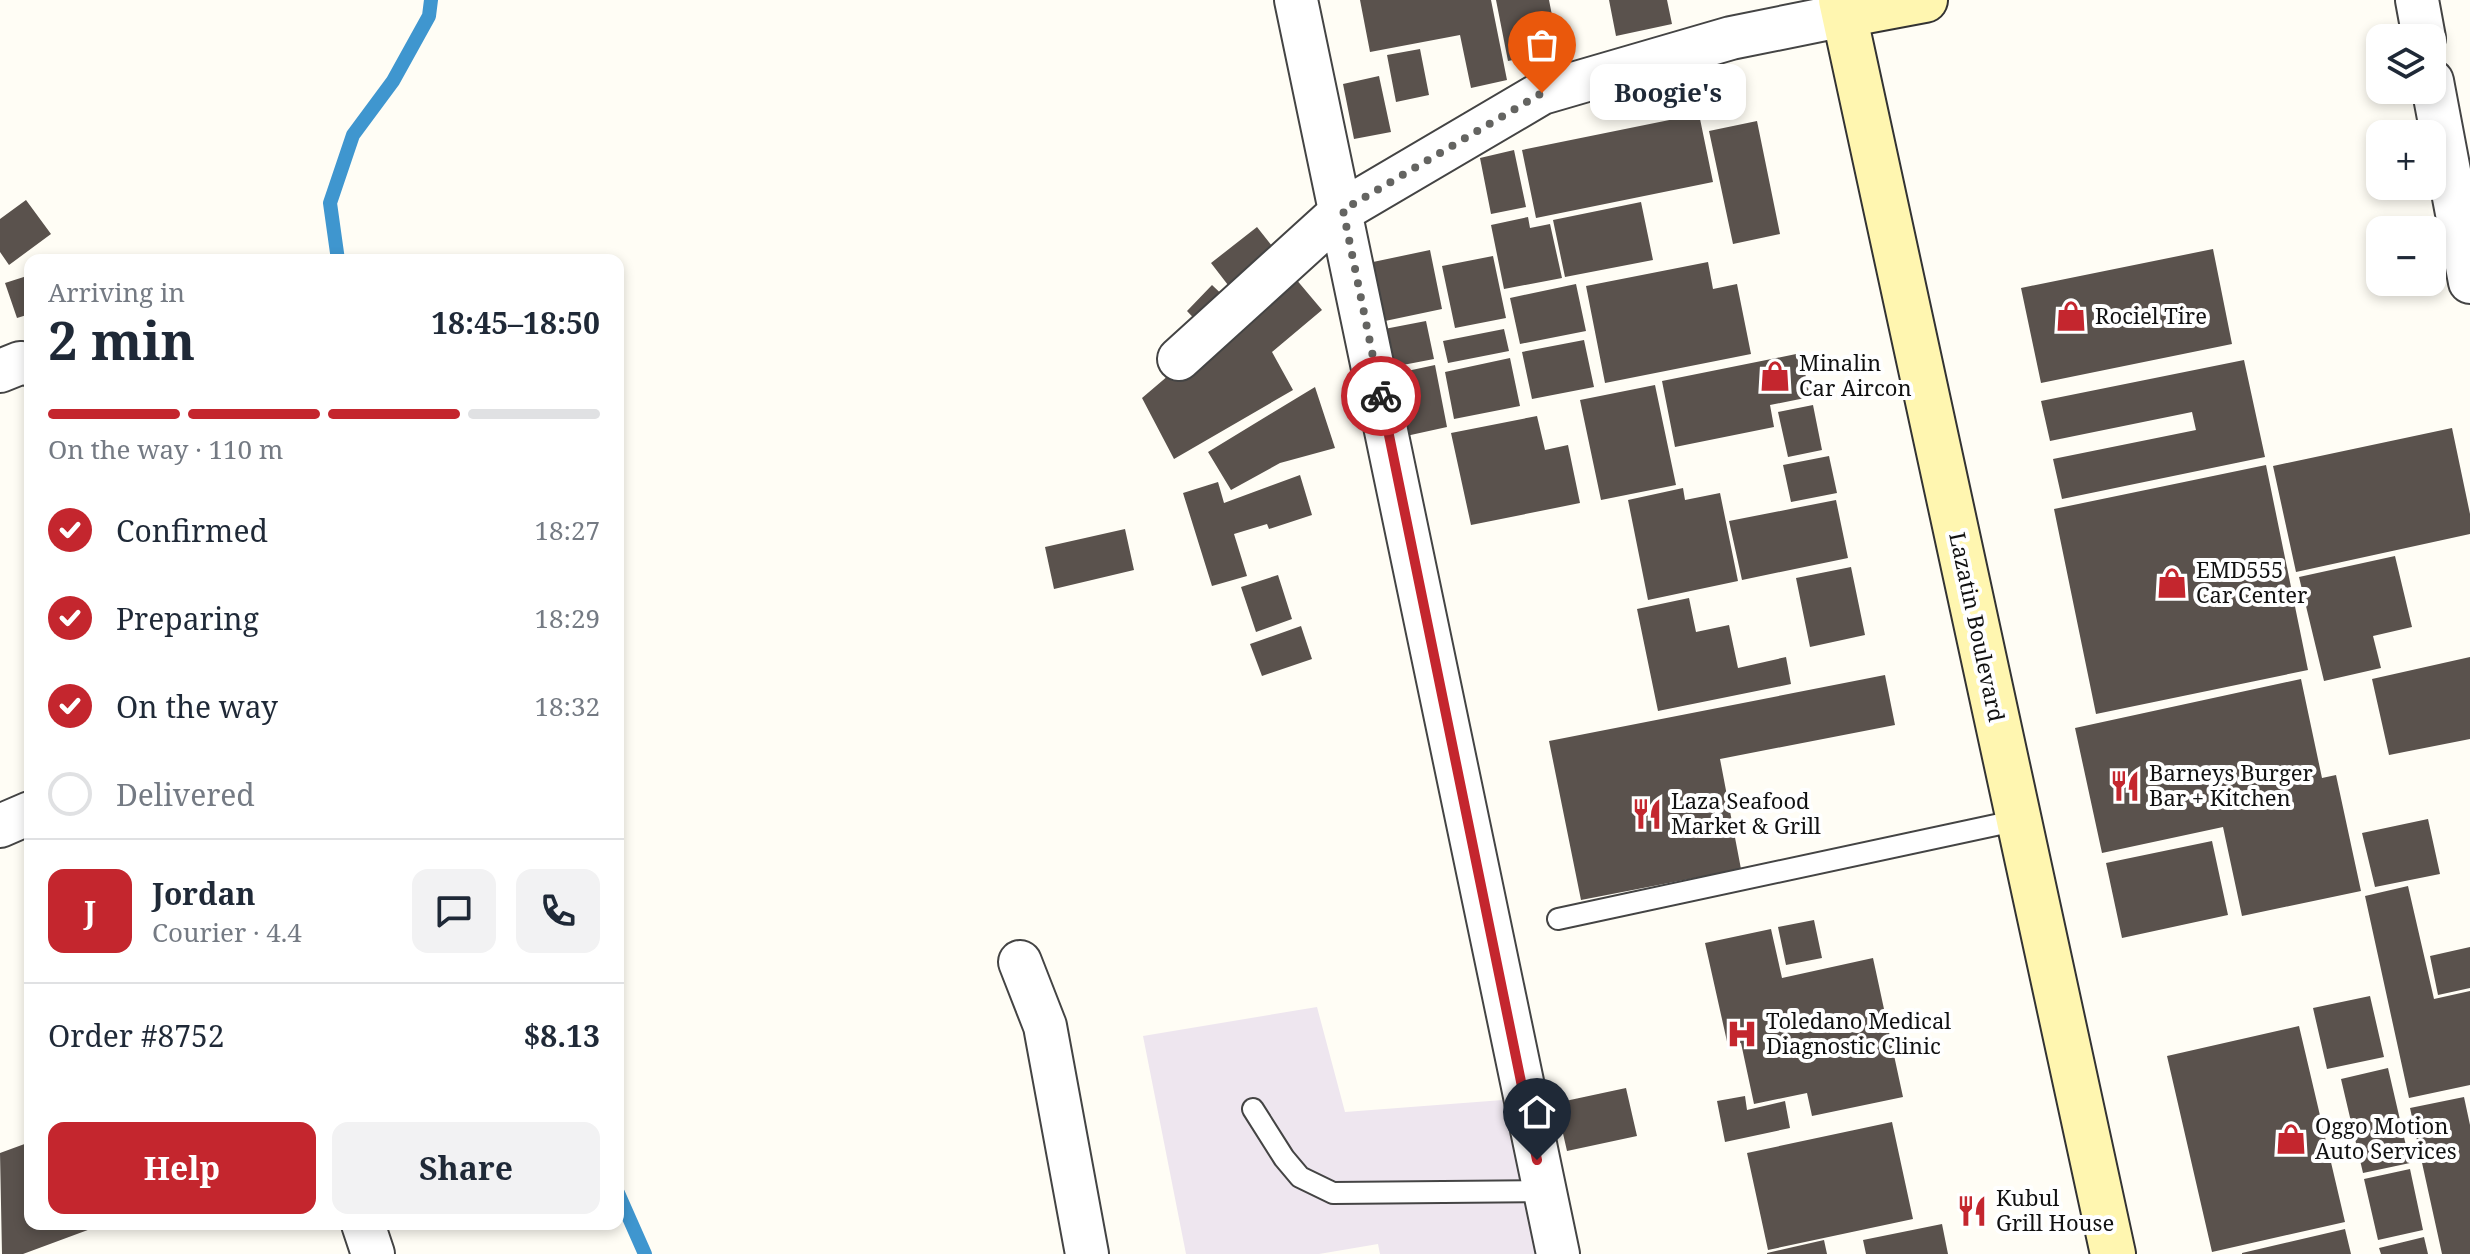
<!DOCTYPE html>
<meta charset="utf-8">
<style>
:root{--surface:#fff;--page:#f2f2f3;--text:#1f2937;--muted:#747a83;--line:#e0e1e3;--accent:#c4262e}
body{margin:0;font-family:"Noto Serif",serif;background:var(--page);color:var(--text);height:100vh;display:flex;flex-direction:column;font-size:30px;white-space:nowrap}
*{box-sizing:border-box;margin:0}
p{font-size:26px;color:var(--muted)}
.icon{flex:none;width:44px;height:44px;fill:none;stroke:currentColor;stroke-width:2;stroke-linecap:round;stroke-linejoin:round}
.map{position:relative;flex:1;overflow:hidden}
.details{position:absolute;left:24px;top:254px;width:600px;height:976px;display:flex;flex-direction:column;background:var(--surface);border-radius:16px;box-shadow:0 4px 12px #0003}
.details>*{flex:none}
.tools{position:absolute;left:2366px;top:24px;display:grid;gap:16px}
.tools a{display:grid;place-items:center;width:80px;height:80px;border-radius:16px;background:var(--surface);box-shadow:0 4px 12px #0003;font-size:40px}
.pin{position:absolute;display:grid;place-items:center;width:68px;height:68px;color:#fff;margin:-82px -34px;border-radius:50% 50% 50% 0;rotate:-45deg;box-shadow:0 0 8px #0007}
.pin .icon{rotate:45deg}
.courier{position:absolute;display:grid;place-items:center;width:80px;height:80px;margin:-40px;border:6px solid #c4262e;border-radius:50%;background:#fff;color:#222;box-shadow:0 2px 10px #0007}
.bubble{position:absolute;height:56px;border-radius:16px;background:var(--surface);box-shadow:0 4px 12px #0003;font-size:26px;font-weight:700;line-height:56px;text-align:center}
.overview em{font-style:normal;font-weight:700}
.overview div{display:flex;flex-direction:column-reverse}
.overview{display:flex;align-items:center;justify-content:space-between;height:136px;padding:0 24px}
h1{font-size:52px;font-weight:700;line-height:60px}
.bar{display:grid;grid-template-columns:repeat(4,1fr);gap:12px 8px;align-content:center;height:96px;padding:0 24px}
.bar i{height:10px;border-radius:6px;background:var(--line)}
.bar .selected{background:var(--accent)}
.bar p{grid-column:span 4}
.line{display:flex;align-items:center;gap:20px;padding:0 24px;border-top:2px solid var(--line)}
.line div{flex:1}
.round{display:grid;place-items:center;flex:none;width:84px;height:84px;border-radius:16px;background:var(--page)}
ol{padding:0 24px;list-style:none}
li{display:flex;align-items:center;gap:24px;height:88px}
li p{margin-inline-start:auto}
li .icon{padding:8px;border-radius:50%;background:var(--accent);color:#fff;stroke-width:4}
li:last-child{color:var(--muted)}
li i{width:44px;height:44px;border:4px solid var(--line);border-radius:50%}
.button{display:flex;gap:16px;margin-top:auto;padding:16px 24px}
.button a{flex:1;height:92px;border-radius:16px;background:var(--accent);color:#fff;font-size:32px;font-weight:700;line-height:92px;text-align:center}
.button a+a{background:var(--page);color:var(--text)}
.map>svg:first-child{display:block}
.industrial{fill:#eee6ef}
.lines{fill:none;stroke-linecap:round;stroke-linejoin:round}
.stream{stroke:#3f96cf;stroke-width:14}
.building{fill:#5a524d}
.lane-casing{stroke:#444;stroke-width:24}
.street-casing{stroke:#444;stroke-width:46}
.secondary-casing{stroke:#333;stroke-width:48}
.lane{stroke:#fff;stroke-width:20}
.street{stroke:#fff;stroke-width:42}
.secondary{stroke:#fff6b0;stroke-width:44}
.done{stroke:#646461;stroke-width:8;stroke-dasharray:0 14.4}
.route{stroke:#c4262e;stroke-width:10}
.labels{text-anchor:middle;stroke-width:8;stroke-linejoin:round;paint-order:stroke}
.poi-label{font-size:22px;fill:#111;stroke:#fff;text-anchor:start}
.street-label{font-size:22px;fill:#111;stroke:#fff}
</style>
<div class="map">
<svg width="2470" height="1254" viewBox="0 0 2470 1254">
<rect width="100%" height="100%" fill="#fffdf5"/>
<!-- industrial -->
<path class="industrial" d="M1317 1007 1345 1112 1503 1100 1536 1254H1380L1378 1244 1319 1254H1186L1143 1036Z"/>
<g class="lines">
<!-- stream -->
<path class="stream" d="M338 260 330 203 353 135 393 81 429 16 431 0
M618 1193 645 1254"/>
</g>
<!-- building -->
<path class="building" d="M1360 0H1491L1507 80 1471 88 1460 35 1370 52Z
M1496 0H1549L1559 51 1508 61Z
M1609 0H1667L1672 24 1616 36Z
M1420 49 1429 95 1396 102 1387 55Z
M1379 76 1391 132 1354 139 1343 84Z
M1699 114 1713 182 1536 218 1522 150Z
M1757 121 1780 234 1733 244 1709 131Z
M1514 150 1526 207 1491 214 1480 158Z
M26 200 51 234 9 265 0 252V219Z
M1641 202 1653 260 1565 277 1553 220Z
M1528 217 1530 228 1550 224 1562 278 1504 289 1491 225Z
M1257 227 1284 261 1238 298 1211 263Z
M2213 249 2232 344 2041 383 2021 288Z
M1430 250 1442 309 1385 321 1373 262Z
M1493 256 1506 318 1455 328 1442 266Z
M1708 262 1713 289 1737 284 1751 354 1605 383 1586 286Z
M1290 272 1322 310 1272 352 1293 390 1174 459 1142 398Z
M30 275V314L17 318 5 283Z
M1576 284 1586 331 1520 344 1510 298Z
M1212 285 1231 303 1205 330 1187 311Z
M1426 321 1434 359 1382 369 1374 331Z
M1504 329 1509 351 1448 363 1443 341Z
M1584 340 1594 387 1532 399 1522 352Z
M1801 353 1810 397 1770 405 1774 427 1675 447 1662 381Z
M1510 358 1520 406 1454 419 1445 372Z
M2244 360 2265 457 2062 499 2053 459 2196 430 2192 412 2050 441 2041 401Z
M1435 365 1447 427 1397 438 1384 376Z
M1655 385 1676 485 1601 500 1580 400Z
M1315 387 1335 448 1280 463 1231 490 1208 452Z
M1813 405 1822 450 1788 457 1778 412Z
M1537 416 1545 450 1568 445 1580 503 1471 525 1451 433Z
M2452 428 2470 514V534L2296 572 2273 466Z
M1829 456 1837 493 1791 502 1783 465Z
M2266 465 2308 670 2096 714 2054 509Z
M1300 475 1312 515 1269 529 1267 524 1234 534 1247 576 1212 586 1183 493 1218 482 1224 503Z
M1683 488 1685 500 1720 493 1738 581 1648 600 1628 500Z
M1836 500 1848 558 1742 580 1729 521Z
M1125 529 1134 570 1054 589 1045 547Z
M2395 556 2412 627 2373 636 2381 668 2324 681 2299 577Z
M1851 567 1865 635 1810 647 1796 578Z
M1278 575 1292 619 1256 632 1241 587Z
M1689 598 1696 632 1729 625 1738 668 1786 657 1791 684 1658 711 1637 609Z
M1301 626 1312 659 1262 676 1250 644Z
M2470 657V739L2389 755 2372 679Z
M1885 675 1895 725 1720 759 1741 869 1581 900 1549 741Z
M2301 679 2322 778 2336 775 2361 891 2242 916 2223 827 2102 853 2075 728Z
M2428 819 2440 874 2375 887 2362 833Z
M2212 841 2228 915 2122 938 2106 863Z
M2408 886 2434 999 2470 991V1085L2409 1098 2365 896Z
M1814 920 1822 958 1786 965 1778 927Z
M1771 929 1782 978 1873 958 1903 1097 1812 1116 1807 1093 1754 1104 1741 1043 1728 1046 1705 943Z
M2470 947V988L2438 995 2430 956Z
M2370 996 2384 1057 2327 1069 2313 1008Z
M2299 1026 2345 1222 2212 1252 2167 1056Z
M2388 1068 2410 1163 2363 1173 2341 1079Z
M1626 1088 1637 1136 1567 1151 1556 1103Z
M1745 1096 1747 1110 1785 1101 1790 1128 1725 1142 1717 1101Z
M2464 1097 2470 1125V1254H2442L2410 1108Z
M1892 1122 1913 1219 1768 1250 1747 1153Z
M30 1142V1224H104L23 1254H2L0 1153Z
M2410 1169 2423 1230 2378 1240 2364 1179Z
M1942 1224 1948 1254H1866L1863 1240Z
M2345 1229 2351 1254H2242V1253Z
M2424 1237 2428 1254H2381L2379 1248Z
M1824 1240 1827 1254H1767V1253Z"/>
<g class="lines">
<defs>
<path id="lane" d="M1558 919 2019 820
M1253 1109 1284 1158 1300 1177 1333 1193 1543 1191"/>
<path id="street" d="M1296 0 1558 1254
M2417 0 2424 38
M2432 81 2470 282
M1179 359 1343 210 1542 93 1731 38 1845 15
M0 371 20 363 30 364
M0 826 30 813
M1020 962 1045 1026 1087 1254
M363 1224 373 1254"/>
<path id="secondary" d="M1841 0 2113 1254
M1845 15 1925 0"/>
</defs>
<!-- lane casing -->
<use href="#lane" class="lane-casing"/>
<!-- street casing -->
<use href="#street" class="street-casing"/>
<!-- secondary casing -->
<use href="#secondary" class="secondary-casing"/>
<!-- lane -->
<use href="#lane" class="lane"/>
<!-- street -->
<use href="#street" class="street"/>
<!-- secondary -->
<use href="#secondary" class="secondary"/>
</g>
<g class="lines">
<!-- done -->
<path class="done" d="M1381 396 1343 210 1542 93"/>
<!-- route -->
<path class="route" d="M1381 396 1537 1160"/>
</g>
<!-- icons -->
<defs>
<symbol id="shop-bare" viewBox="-9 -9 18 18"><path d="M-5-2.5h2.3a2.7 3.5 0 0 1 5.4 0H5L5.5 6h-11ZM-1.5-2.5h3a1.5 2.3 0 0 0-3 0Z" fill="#c4262e" stroke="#fff" stroke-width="2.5" paint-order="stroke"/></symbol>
<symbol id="restaurant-bare" viewBox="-9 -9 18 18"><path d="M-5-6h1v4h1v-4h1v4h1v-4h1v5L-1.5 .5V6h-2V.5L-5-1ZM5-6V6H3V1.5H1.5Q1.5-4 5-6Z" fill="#c4262e" stroke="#fff" stroke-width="2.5" paint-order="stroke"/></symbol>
<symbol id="hospital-bare" viewBox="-9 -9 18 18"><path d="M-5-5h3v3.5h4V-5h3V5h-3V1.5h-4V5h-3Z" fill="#c4262e" stroke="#fff" stroke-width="2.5" paint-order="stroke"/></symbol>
</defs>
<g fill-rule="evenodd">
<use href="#shop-bare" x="2049" y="294" width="44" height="44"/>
<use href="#shop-bare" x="1753" y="354" width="44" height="44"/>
<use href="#shop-bare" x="2150" y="561" width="44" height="44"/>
<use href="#restaurant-bare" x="2103" y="764" width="44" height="44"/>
<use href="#restaurant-bare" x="1625" y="792" width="44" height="44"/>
<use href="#hospital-bare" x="1720" y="1012" width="44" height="44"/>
<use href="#shop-bare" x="2269" y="1117" width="44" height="44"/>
<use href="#restaurant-bare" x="1950" y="1189" width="44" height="44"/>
</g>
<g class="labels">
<!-- poi labels -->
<g class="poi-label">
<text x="2095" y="324">Rociel Tire</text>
<text x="1799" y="371">Minalin<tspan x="1799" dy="25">Car Aircon</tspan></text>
<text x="2196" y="578">EMD555<tspan x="2196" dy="25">Car Center</tspan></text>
<text x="2149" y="781">Barneys Burger<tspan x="2149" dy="25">Bar + Kitchen</tspan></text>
<text x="1671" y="809">Laza Seafood<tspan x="1671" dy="25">Market &amp; Grill</tspan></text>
<text x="1766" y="1029">Toledano Medical<tspan x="1766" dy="25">Diagnostic Clinic</tspan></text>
<text x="2315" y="1134">Oggo Motion<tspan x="2315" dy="25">Auto Services</tspan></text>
<text x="1996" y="1206">Kubul<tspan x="1996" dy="25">Grill House</tspan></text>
</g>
<!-- street labels -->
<g class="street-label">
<text transform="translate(1977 627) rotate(78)" y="8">Lazatin Boulevard</text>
</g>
</g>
</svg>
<div class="tools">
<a><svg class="icon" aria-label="layers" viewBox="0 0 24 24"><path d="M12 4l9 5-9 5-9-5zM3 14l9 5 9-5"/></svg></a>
<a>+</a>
<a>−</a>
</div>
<div class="pin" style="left:1542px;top:93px;background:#ea580c"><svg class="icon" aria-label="bag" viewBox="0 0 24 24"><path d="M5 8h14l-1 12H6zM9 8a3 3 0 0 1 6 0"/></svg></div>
<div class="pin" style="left:1537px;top:1160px;background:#1f2937"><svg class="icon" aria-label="home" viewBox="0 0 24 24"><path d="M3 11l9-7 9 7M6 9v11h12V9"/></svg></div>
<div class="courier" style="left:1381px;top:396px"><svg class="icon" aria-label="bike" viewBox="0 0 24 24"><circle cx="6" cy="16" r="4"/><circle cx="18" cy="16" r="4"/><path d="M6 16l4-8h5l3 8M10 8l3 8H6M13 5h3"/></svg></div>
<div class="bubble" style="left:1590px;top:64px;width:156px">Boogie's</div>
<section class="details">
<div class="overview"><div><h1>2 min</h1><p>Arriving in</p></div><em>18:45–18:50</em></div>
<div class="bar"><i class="selected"></i><i class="selected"></i><i class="selected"></i><i></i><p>On the way · 110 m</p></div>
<ol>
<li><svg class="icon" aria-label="check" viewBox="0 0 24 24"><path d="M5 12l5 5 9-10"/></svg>Confirmed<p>18:27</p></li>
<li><svg class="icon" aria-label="check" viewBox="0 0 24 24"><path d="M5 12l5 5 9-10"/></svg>Preparing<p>18:29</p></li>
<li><svg class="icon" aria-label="check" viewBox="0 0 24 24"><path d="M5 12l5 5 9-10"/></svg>On the way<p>18:32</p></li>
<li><i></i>Delivered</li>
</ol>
<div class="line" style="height:144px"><b class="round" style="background:var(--accent);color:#fff">J</b><div><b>Jordan</b><p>Courier · 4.4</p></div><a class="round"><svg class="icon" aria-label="chat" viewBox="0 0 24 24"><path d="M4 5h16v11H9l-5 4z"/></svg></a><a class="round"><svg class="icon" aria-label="phone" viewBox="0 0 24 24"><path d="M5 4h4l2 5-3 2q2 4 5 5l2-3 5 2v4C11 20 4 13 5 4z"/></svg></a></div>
<div class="line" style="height:104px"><div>Order #8752</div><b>$8.13</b></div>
<div class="button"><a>Help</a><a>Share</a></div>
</section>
</div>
